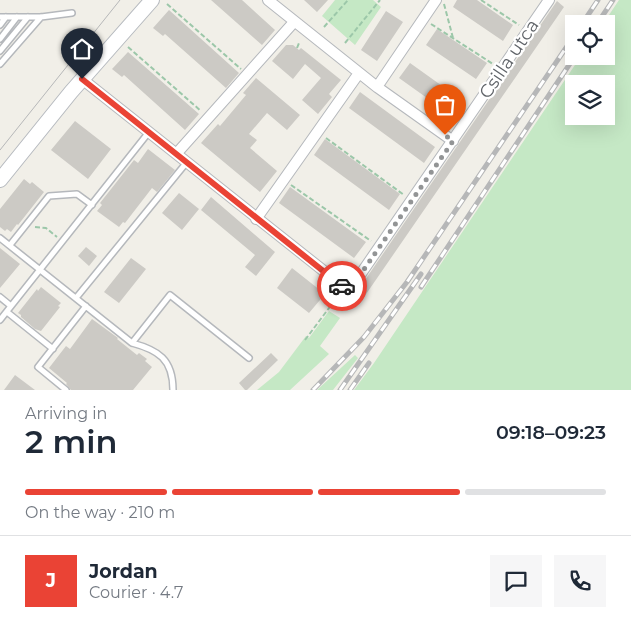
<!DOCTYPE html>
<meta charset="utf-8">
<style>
:root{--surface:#fff;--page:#f6f6f7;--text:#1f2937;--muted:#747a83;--line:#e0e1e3;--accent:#ea4335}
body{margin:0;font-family:Montserrat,sans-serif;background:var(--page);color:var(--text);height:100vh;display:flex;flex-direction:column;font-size:19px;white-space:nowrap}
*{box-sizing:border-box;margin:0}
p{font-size:16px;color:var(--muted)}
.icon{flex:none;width:28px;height:28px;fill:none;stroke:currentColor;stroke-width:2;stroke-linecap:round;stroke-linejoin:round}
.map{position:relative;height:390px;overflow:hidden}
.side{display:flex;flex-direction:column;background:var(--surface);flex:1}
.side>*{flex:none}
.buttons{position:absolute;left:565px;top:15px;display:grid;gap:10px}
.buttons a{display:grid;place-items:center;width:50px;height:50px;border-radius:0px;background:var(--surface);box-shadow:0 5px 20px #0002;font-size:25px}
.pin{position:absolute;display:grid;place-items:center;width:42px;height:42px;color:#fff;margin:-51px -21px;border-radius:50% 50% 50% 0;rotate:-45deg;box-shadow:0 0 5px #0007}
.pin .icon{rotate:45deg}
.courier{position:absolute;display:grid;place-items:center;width:50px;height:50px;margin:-25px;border:4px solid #ea4335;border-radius:50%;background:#fff;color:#222;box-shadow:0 1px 6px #0007}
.head em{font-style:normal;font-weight:600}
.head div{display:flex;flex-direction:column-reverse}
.head{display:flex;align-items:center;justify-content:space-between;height:85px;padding:0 25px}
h1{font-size:32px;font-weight:600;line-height:38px}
.bar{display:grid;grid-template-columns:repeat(4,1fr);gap:8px 5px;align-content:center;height:60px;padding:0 25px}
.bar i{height:6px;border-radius:4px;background:var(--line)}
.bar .on{background:var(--accent)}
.bar p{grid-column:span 4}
.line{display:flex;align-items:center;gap:12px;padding:0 25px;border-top:1px solid var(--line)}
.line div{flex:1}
.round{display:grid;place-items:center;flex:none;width:52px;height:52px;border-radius:0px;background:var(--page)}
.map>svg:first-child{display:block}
.green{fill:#c5e8c5;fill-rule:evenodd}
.building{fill:#cccac5}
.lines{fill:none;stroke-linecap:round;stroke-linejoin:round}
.lane-casing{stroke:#b5b8bc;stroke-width:8}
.street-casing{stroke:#b5b8bc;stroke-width:12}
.secondary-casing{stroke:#b6babf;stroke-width:16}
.path{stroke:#9cc7a9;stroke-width:2;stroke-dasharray:5 2.5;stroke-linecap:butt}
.lane{stroke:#fff;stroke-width:5}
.street{stroke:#fff;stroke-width:10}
.secondary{stroke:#fff;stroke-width:14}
.tram{stroke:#b6b7b8;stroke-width:1}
.rail-casing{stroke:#b6b7b8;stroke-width:5}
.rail{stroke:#fff;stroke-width:3;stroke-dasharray:9;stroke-linecap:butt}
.done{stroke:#929495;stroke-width:5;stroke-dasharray:0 9}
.route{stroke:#ea4335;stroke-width:6}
.labels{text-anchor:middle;stroke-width:4.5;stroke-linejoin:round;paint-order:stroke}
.street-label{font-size:18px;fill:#5f6368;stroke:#fff}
</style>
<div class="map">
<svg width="631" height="390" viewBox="0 0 631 390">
<rect width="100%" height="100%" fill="#f1efe8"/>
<!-- green -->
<path class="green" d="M335 0H373L381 7 355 45 322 16Z
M619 0H631V390H354L374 363 581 56H606V24H603ZM574 84H606V116H574Z
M329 311 340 318 320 346 329 354 290 390H257L279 372 306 336 309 338Z
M355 355 358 358 333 390H317Z"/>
<!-- building -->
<path class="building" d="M211 0H242L275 30 262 45Z
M304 0H328L317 12Z
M457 0H477L513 25 503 41 453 7Z
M557 1 564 7 362 300 356 293Z
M169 10 239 73 226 88 165 34 163 36 153 28Z
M386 11 403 22 377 61 361 50Z
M437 29 487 63 476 79 426 45Z
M286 45H293L299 50 301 48 341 80 329 94 332 97 318 114 302 100 321 78 305 64 293 79 272 61Z
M128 52 199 114 185 130 124 75 122 77 112 69Z
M410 63 466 103 455 118 399 78Z
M256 78 300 115 287 130 267 113 249 134 257 140 250 148 277 171 260 192 201 143 218 124 220 126 246 95 243 93Z
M360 92 435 147 424 163 349 108Z
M75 121 111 149 88 179 51 150Z
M325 139 400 194 389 210 314 155Z
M148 149 175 170 157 192 152 188 125 223 123 222 119 227 97 211 102 205 100 203 134 160 138 163Z
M24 179 30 184 32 182 44 192 18 225 17 224 11 232 7 229 5 231 0 227V209Z
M290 187 366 242 354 258 279 203Z
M179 193 199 209 182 230 162 213Z
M211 197 275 252 256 276 245 267 255 255 201 210Z
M86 247 97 256 89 266 78 256Z
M0 248 20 264 0 288Z
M131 258 146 269 119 303 104 292Z
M292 268 325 294 309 313 277 288Z
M41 287 61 303 58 306 60 307 41 331 35 329 21 317V315L18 313 37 289 38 291Z
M92 319 118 338 117 339 137 355 139 353 147 359 145 361 152 367 133 390H71L66 384 67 383 49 368 66 346 70 349Z
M271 353 278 360 247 390H245L239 383Z
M15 375 35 390H4Z"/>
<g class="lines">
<defs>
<path id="lane" d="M0 17H41L72 13
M0 25 6 17
M0 39 17 17
M0 51 28 17
M0 64 41 17
M0 238 132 343 170 295 249 358
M10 245 49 196 77 194 92 205
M0 297 11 306
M76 298 187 162
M7 312 53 349
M0 320 149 132
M132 343C158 350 173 359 173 390
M66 390 38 367 86 306"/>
<path id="street" d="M268 0 377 87 453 141
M82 79 349 291 549 0
M377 87 436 0
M177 153 294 22
M256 219 359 73"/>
<path id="secondary" d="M0 180 71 92 152 0"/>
</defs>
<!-- lane casing -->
<use href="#lane" class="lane-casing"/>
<!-- street casing -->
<use href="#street" class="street-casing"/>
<!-- secondary casing -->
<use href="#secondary" class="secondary-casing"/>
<!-- path -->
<path class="path" d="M481 0 519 25
M167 4 241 69
M444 4 453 38
M431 24 493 64
M324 27 348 0
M345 43 380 0
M128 47 201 111
M297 48 299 43
M326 138 404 195
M291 185 371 241
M35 227 46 228 57 237
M305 340 338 296"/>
<!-- lane -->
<use href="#lane" class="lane"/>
<!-- street -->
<use href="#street" class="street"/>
<!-- secondary -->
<use href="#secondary" class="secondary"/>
<!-- tram -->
<path class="tram" d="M0 150 120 0"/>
<defs>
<path id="rail" d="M582 24 598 0
M597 24 613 0
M421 287 575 56
M313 390 364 337 407 282 574 36
M340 390 421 274
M350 390 369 363"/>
</defs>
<!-- rail casing -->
<use href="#rail" class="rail-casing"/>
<!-- rail -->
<use href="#rail" class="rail"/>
</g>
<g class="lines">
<!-- done -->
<path class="done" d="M342 286 349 291 453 141 445 135"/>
<!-- route -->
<path class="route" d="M82 79 342 286"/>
</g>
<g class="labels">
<!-- street labels -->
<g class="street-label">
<text transform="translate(509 59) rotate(-56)" y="6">Csilla utca</text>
</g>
</g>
</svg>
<div class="buttons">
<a><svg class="icon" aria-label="locate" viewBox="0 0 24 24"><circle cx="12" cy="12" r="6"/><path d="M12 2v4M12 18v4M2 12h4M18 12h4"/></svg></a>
<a><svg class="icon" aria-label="layers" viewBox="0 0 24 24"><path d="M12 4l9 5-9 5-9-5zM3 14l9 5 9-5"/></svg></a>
</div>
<div class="pin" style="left:445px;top:135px;background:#ea580c"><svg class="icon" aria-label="bag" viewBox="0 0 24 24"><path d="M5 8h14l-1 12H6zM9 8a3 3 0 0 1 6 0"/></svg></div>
<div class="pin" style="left:82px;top:79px;background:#1f2937"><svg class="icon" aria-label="home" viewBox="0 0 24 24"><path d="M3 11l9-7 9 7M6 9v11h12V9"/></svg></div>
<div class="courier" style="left:342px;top:286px"><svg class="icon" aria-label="car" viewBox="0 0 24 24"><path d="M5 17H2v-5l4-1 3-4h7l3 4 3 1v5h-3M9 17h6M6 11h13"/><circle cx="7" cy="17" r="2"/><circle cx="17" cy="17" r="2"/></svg></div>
</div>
<section class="side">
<div class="head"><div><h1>2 min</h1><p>Arriving in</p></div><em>09:18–09:23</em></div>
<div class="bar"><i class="on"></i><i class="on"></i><i class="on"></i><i></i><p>On the way · 210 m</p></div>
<div class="line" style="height:90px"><b class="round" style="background:var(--accent);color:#fff">J</b><div><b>Jordan</b><p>Courier · 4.7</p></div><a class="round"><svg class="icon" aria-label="chat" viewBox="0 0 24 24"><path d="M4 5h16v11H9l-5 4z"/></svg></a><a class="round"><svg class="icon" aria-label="phone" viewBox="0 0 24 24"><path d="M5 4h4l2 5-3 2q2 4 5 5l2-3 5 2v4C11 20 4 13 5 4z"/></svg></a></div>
</section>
